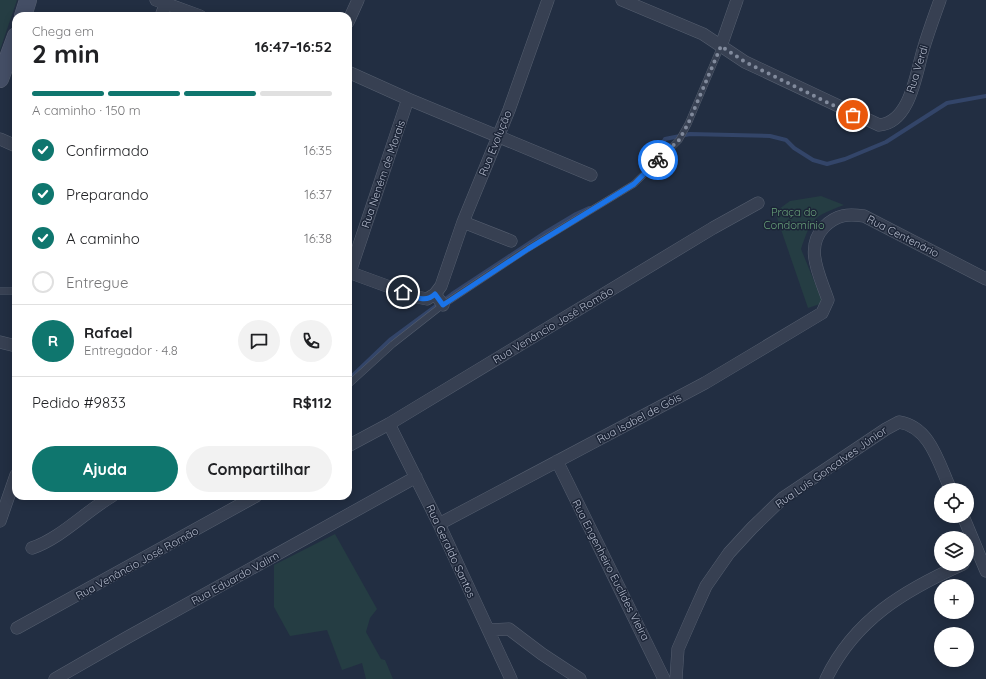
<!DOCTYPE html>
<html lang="pt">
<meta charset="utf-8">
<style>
:root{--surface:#fff;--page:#f2f2f2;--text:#202124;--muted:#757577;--line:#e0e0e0;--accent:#0f766e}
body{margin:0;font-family:Quicksand,sans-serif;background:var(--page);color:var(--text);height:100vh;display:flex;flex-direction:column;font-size:15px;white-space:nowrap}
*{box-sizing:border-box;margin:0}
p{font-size:13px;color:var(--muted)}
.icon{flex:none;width:22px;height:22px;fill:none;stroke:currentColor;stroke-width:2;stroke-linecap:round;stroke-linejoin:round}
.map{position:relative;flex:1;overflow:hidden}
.details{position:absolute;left:12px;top:12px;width:340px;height:488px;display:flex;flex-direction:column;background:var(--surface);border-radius:12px;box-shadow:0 2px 10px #0003}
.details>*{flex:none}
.tools{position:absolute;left:934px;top:483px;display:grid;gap:8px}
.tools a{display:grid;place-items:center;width:40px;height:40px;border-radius:50%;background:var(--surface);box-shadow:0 2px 10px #0003;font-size:20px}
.pin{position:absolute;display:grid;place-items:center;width:34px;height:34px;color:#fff;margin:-17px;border:2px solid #fff;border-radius:50%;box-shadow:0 1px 4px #0007}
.courier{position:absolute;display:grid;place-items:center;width:40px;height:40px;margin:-20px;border:3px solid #1a73e8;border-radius:50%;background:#fff;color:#222;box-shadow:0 1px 5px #0007}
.summary em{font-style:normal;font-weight:800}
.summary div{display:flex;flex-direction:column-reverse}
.summary{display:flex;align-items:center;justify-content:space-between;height:68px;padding:0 20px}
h1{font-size:26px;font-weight:800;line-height:30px}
.bar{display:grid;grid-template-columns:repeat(4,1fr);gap:6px 4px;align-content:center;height:48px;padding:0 20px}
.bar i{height:5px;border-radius:3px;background:var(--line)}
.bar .current{background:var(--accent)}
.bar p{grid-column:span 4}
.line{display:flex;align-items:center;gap:10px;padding:0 20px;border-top:1px solid var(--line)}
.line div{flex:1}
.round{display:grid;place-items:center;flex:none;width:42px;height:42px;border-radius:21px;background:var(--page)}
ol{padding:0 20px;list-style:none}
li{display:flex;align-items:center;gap:12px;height:44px}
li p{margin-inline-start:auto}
li .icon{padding:4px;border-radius:50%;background:var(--accent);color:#fff;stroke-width:4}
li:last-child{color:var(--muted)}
li i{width:22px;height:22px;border:2px solid var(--line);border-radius:50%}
.cta{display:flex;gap:8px;margin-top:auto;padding:8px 20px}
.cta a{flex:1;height:46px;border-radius:24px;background:var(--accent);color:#fff;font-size:16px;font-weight:800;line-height:46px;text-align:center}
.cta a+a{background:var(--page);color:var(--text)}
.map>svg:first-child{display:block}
.green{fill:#253d43}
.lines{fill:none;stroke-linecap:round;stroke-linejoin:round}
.stream{stroke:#334569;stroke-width:4}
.lane-casing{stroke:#555e6f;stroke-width:7}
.street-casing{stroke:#555e6f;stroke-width:13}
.secondary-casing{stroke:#555e6f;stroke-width:18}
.lane{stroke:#374052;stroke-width:6}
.street{stroke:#374052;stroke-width:12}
.secondary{stroke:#444e65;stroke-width:17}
.done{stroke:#818a9c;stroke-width:4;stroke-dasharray:0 7.2}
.route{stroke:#1a73e8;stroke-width:5}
.labels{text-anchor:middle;stroke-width:3;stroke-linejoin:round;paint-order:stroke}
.street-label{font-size:11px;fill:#b4bbcc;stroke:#1c2537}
.park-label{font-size:11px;fill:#68a079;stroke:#1c2537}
</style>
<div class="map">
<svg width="986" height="679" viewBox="0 0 986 679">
<rect width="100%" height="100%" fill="#222e42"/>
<!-- green -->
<path class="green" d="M0 0H17L0 50Z
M821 196 844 205C813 217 812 217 801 249L823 303 808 308 775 212 790 201Z
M335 534 377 609 370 618 366 632 381 659 385 660 393 679H366L362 663 342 670 327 630 290 636 274 607V565Z"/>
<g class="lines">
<!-- stream -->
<path class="stream" d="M651 164 665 139 690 134 770 136 786 140 794 148 813 160 827 164 845 159 886 142 947 103 986 96
M348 380 391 339 452 294 546 232 576 214 589 208"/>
<defs>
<path id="lane" d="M0 291H16
M348 385 393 344 444 304 527 249 634 184 679 140 688 124 721 46"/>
<path id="street" d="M156 0 200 16
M622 0 703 34 745 62 879 125C910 123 916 74 923 50 928 33 934 17 940 0
M161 16 167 0
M348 22 358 0
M721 46 737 0
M348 72 408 99 591 175
M408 99 351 269 354 274 417 297 427 299 435 294 441 286 463 222 509 110 548 0
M0 139 16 146
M463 222 511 241
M435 294 443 305
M0 342 16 346
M389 424 439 524 511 679
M348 446 389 424 713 228 758 203
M557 461 664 679
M963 516 986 571
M0 521 16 475
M439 524 705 383 822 313 828 300C820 276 804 248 824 227 837 214 848 214 864 216L986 279
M32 548C61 538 85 512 112 496
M17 628 256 496
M489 630 509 629 542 654 580 679
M55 679 128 637 416 477
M676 679 678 649 692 617 706 586 729 553 752 528 783 498 886 429 899 422C931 427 939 465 951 490
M826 679C855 619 905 590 963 564"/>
<path id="secondary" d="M23 16 28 0
M0 79 16 36"/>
</defs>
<!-- lane casing -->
<use href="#lane" class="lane-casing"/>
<!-- street casing -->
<use href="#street" class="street-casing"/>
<!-- secondary casing -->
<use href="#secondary" class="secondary-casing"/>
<!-- lane -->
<use href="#lane" class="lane"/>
<!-- street -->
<use href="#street" class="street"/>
<!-- secondary -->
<use href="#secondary" class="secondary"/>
</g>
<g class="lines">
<!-- done -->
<path class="done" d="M658 160 679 140 688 124 721 46 745 62 853 115"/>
<!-- route -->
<path class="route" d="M403 292C414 296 425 304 435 294L443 305 528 249 634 184 658 160"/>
</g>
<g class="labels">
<!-- street labels -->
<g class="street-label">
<text transform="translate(917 69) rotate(-73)" y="4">Rua Verdi</text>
<text transform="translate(495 143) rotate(-68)" y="4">Rua Evolução</text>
<text transform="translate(383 174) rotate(-71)" y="4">Rua Neném de Morais</text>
<text transform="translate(903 236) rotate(27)" y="4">Rua Centenário</text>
<text transform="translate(553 325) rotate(-31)" y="4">Rua Venâncio José Romão</text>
<text transform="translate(639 418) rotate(-28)" y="4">Rua Isabel de Góis</text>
<text transform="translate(831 467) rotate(-35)" y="4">Rua Luís Gonçalves Júnior</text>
<text transform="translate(451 551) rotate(65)" y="4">Rua Geraldo Santos</text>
<text transform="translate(137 563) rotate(-29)" y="4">Rua Venâncio José Romão</text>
<text transform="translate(611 570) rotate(63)" y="4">Rua Engenheiro Euclides Vieira</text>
<text transform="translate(235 578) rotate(-29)" y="4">Rua Eduardo Valim</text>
</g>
<!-- park labels -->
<g class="park-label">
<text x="794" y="216">Praça do<tspan x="794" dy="13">Condomínio</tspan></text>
</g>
</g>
</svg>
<div class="tools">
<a><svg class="icon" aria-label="locate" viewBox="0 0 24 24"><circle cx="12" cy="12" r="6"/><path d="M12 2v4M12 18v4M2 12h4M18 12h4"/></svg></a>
<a><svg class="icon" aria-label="layers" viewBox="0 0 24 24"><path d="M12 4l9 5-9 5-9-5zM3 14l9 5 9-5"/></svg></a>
<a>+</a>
<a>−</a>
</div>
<div class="pin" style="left:853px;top:115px;background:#ea580c"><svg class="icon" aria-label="bag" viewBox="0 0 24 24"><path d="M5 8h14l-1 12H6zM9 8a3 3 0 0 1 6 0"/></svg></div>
<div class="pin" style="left:403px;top:292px;background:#1f2937"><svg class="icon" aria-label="home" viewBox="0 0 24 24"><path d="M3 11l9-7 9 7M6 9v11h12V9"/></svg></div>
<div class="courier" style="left:658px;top:160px"><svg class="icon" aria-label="bike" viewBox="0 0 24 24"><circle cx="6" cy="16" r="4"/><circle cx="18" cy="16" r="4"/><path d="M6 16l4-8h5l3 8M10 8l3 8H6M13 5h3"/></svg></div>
<section class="details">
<div class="summary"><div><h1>2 min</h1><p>Chega em</p></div><em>16:47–16:52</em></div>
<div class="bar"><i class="current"></i><i class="current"></i><i class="current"></i><i></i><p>A caminho · 150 m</p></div>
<ol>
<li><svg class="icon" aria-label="check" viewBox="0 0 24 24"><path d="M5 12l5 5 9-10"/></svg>Confirmado<p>16:35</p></li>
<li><svg class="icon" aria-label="check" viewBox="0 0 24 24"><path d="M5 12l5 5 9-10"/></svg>Preparando<p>16:37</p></li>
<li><svg class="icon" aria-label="check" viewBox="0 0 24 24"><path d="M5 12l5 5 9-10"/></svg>A caminho<p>16:38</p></li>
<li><i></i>Entregue</li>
</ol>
<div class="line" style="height:72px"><b class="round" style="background:var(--accent);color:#fff">R</b><div><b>Rafael</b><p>Entregador · 4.8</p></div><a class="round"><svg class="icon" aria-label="chat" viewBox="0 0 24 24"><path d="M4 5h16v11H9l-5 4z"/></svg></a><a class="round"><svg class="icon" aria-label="phone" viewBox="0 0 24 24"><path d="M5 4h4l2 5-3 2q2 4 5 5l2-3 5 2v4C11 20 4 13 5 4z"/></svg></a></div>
<div class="line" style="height:52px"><div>Pedido #9833</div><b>R$112</b></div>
<div class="cta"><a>Ajuda</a><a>Compartilhar</a></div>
</section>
</div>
